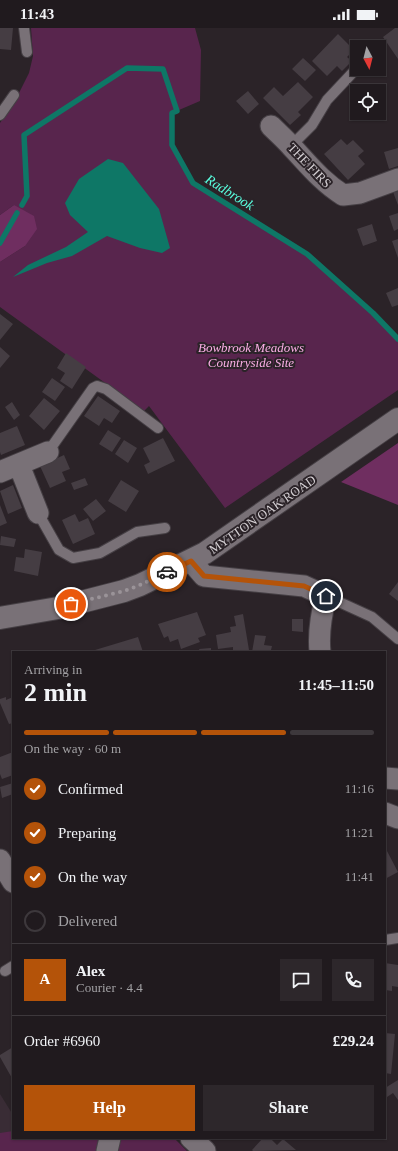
<!DOCTYPE html>
<meta charset="utf-8">
<style>
:root{--surface:#201a1e;--page:#2d272b;--text:#f1f3f6;--muted:#a2a1a4;--line:#3d383c;--accent:#b45309}
body{margin:0;font-family:Georgia,serif;background:var(--page);color:var(--text);height:100vh;display:flex;flex-direction:column;font-size:15px;white-space:nowrap}
*{box-sizing:border-box;margin:0}
p{font-size:13px;color:var(--muted)}
.icon{flex:none;width:22px;height:22px;fill:none;stroke:currentColor;stroke-width:2;stroke-linecap:round;stroke-linejoin:round}
.map{position:relative;flex:1;overflow:hidden}
.panel{position:absolute;left:12px;top:623px;width:374px;height:488px;display:flex;flex-direction:column;background:var(--surface);border-radius:0px;box-shadow:0 1px 3px #0004,0 0 0 1px var(--line)}
.panel>*{flex:none}
.needle{width:26px;rotate:173deg}
.tools{position:absolute;left:350px;top:12px;display:grid;gap:8px}
.tools a{display:grid;place-items:center;width:36px;height:36px;border-radius:0px;background:var(--surface);box-shadow:0 1px 3px #0004,0 0 0 1px var(--line);font-size:20px}
.pin{position:absolute;display:grid;place-items:center;width:34px;height:34px;color:#fff;margin:-17px;border:2px solid #fff;border-radius:50%;box-shadow:0 1px 4px #0007}
.courier{position:absolute;display:grid;place-items:center;width:40px;height:40px;margin:-20px;border:3px solid #b45309;border-radius:50%;background:#fff;color:#222;box-shadow:0 1px 5px #0007}
.summary em{font-style:normal;font-weight:700}
.summary div{display:flex;flex-direction:column-reverse}
.summary{display:flex;align-items:center;justify-content:space-between;height:68px;padding:0 12px}
h1{font-size:26px;font-weight:700;line-height:30px}
.bar{display:grid;grid-template-columns:repeat(4,1fr);gap:6px 4px;align-content:center;height:48px;padding:0 12px}
.bar i{height:5px;border-radius:3px;background:var(--line)}
.bar .selected{background:var(--accent)}
.bar p{grid-column:span 4}
.line{display:flex;align-items:center;gap:10px;padding:0 12px;border-top:1px solid var(--line)}
.line div{flex:1}
.round{display:grid;place-items:center;flex:none;width:42px;height:42px;border-radius:0px;background:var(--page)}
ol{padding:0 12px;list-style:none}
li{display:flex;align-items:center;gap:12px;height:44px}
li p{margin-inline-start:auto}
li .icon{padding:4px;border-radius:50%;background:var(--accent);color:#fff;stroke-width:4}
li:last-child{color:var(--muted)}
li i{width:22px;height:22px;border:2px solid var(--line);border-radius:50%}
.primary-button{display:flex;gap:8px;margin-top:auto;padding:8px 12px}
.primary-button a{flex:1;height:46px;border-radius:0px;background:var(--accent);color:#fff;font-size:16px;font-weight:700;line-height:46px;text-align:center}
.primary-button a+a{background:var(--page);color:var(--text)}
.status{display:flex;justify-content:space-between;align-items:center;height:28px;padding:0 20px;background:var(--surface);direction:ltr}
.status svg{height:11px;fill:currentColor}
.map>svg:first-child{display:block}
.built{fill:#392c35}
.green{fill:#58254d}
.forest{fill:#6f2e60}
.water{fill:#0e7766}
.lines{fill:none;stroke-linecap:round;stroke-linejoin:round}
.stream{stroke:#0e7766;stroke-width:5.5}
.building{fill:#453d43}
.lane-casing{stroke:#453f44;stroke-width:12}
.street-casing{stroke:#453f44;stroke-width:23}
.secondary-casing{stroke:#453f44;stroke-width:24}
.lane{stroke:#797177;stroke-width:10}
.street{stroke:#797177;stroke-width:21}
.secondary{stroke:#797177;stroke-width:22}
.done{stroke:#9a9398;stroke-width:4;stroke-dasharray:0 7.2}
.route{stroke:#b45309;stroke-width:5}
.labels{text-anchor:middle;stroke-width:4;stroke-linejoin:round;paint-order:stroke}
.street-label{font-size:13px;fill:#d5d0d4;stroke:#2b2328}
.park-label{font-size:13px;font-style:italic;fill:#fbaee6;stroke:#2b2328}
.water-label{font-size:14px;font-style:italic;fill:#59fedf;stroke:#2b2328}
</style>
<div class="status"><b>11:43</b><svg viewBox="0 0 49 12"><path d="M0 12V9h3v3zM5 12V6h3v6zM10 12V3h3v9zM15 12V0h3v12zM26 1h20v11H26zM47 4h2v5h-2z"/></svg></div>
<div class="map">
<svg width="398" height="1123" viewBox="0 0 398 1123">
<rect width="100%" height="100%" fill="#2b2328"/>
<!-- built -->
<path class="built" d="M0 1066 13 1087V1110H33L0 1123Z"/>
<!-- green -->
<path class="green" d="M31 0H195L201 22 200 73 172 85V117L193 155 307 226 373 285 398 311V362L225 480 149 378 144 383 0 279V234L25 218 14 177 0 187V95L16 71 29 45 33 28Z
M13 1103V1110H108L105 1123H0V1105Z
M117 1110H174L187 1123H114Z"/>
<!-- forest -->
<path class="forest" d="M14 177 34 188 37 201 25 218 0 234V187Z
M398 415V477L341 454Z"/>
<!-- water -->
<path class="water" d="M108 131 123 135 159 181 170 220 162 225 140 220 107 208 72 228 47 235 13 249 28 237 66 219 88 204 70 187 65 175 79 151Z"/>
<g class="lines">
<!-- stream -->
<path class="stream" d="M22 177 27 168 24 107 127 40 163 41 177 83 172 85V117L193 155 307 226 373 285 398 311
M0 215 17 185"/>
</g>
<!-- building -->
<path class="building" d="M0 0H13L11 22 0 21Z
M395 0H398V31L383 9Z
M338 6 354 22 347 29 352 33 342 43 337 38 327 48 312 33Z
M303 30 316 42 305 53 292 41Z
M298 54 313 69 298 84 301 87 290 97 263 70 274 59 283 68Z
M248 63 259 76 248 86 236 73Z
M341 111 347 117 353 112 364 123 358 128 365 136 348 152 324 126Z
M398 120V138L389 141 384 124Z
M398 163V177L393 164Z
M398 185V201L394 203 389 188Z
M372 196 377 213 363 218 357 201Z
M398 211V230L392 213Z
M398 260V277L392 279 386 265Z
M0 286 13 296 0 312Z
M0 319 10 328 0 340Z
M66 325 86 339 72 361 60 353 65 345 57 340Z
M52 350 65 359 55 373 42 364Z
M98 368 120 383 112 395 104 390 99 398 84 388Z
M44 370 60 383 44 402 29 388Z
M12 374 20 387 14 392 5 379Z
M17 398 25 417 1 427 0 424V405Z
M108 402 121 410 112 424 99 416Z
M163 410 175 433 148 446 144 437 150 434 143 420Z
M124 412 137 420 128 435 115 426Z
M64 427 70 441 62 444 66 453 50 460 40 438Z
M85 450 88 457 74 462 71 455Z
M121 452 139 463 126 484 108 473Z
M13 457 22 480 8 486 0 463Z
M96 471 106 483 93 493 83 481Z
M0 477 7 495 0 498Z
M75 486 79 494 88 490 95 506 73 516 62 492Z
M1 508 16 511 14 519 0 517Z
M25 521 42 524 38 548 14 543 16 529 24 530Z
M398 554V573L389 566Z
M197 584 206 607 198 610 200 614 181 621 178 611 170 614 168 608 164 610 158 596Z
M243 586 249 622 233 624V619L218 621 216 607 231 604 230 599 236 598 234 588Z
M292 591H303V604L292 603Z
M255 607 266 608 264 617 272 618 271 622 279 624H252Z
M138 609 143 624H95V622Z
M211 620V624H200L199 621Z
M6 669V672L13 669V695L9 696 0 675V671Z
M13 724V747L2 751 0 746V729Z
M13 755V766L2 770 0 759Z
M387 823 398 844 385 851V824Z
M385 935 398 937V959L392 958V963L385 962Z
M385 1005 395 1006 391 1046 385 1045Z
M13 1019V1052L0 1029V1027Z
M398 1052V1072L393 1065 387 1069 385 1066V1060Z
M263 1110H270L277 1117 283 1111 296 1122 253 1123 252 1122Z"/>
<g class="lines">
<defs>
<path id="lane" d="M24 0 27 24
M0 87 14 67
M291 118 312 97 327 72 357 40
M48 424 93 360 97 358 106 361 158 400
M38 485 59 522 73 530 100 525 137 504 165 500
M326 568 372 589 398 611
M385 912 398 910
M5 943 13 938"/>
<path id="street" d="M271 98C278 105 285 111 291 118 308 136 322 154 343 167L360 165 398 151
M19 437 38 485
M0 444 48 424
M191 533 204 548 304 558 326 568C321 587 318 604 320 624
M385 750 398 751
M385 785 398 790
M0 832 13 854
M191 1110 205 1123
M107 1123 110 1110"/>
<path id="secondary" d="M0 590 58 580 124 563 140 557 205 525 398 391"/>
</defs>
<!-- lane casing -->
<use href="#lane" class="lane-casing"/>
<!-- street casing -->
<use href="#street" class="street-casing"/>
<!-- secondary casing -->
<use href="#secondary" class="secondary-casing"/>
<!-- lane -->
<use href="#lane" class="lane"/>
<!-- street -->
<use href="#street" class="street"/>
<!-- secondary -->
<use href="#secondary" class="secondary"/>
</g>
<g class="lines">
<!-- done -->
<path class="done" d="M71 576 124 563 140 557 167 544"/>
<!-- route -->
<path class="route" d="M167 544 191 533 204 548 304 558 326 568"/>
</g>
<g class="labels">
<!-- street labels -->
<g class="street-label">
<text transform="translate(310 137) rotate(46)" y="5">THE FIRS</text>
<text transform="translate(262 486) rotate(-35)" y="5">MYTTON OAK ROAD</text>
</g>
<!-- park labels -->
<g class="park-label">
<text x="251" y="324">Bowbrook Meadows<tspan x="251" dy="15">Countryside Site</tspan></text>
</g>
<!-- water labels -->
<g class="water-label">
<text transform="translate(230 164) rotate(32)" y="5">Radbrook</text>
</g>
</g>
</svg>
<div class="tools">
<a><svg class="needle" viewBox="-14 -14 28 28"><path d="M0-13l5 13h-10z" fill="#e53935"/><path d="M0 13l5-13h-10z" fill="#a2a1a4"/></svg></a>
<a><svg class="icon" aria-label="locate" viewBox="0 0 24 24"><circle cx="12" cy="12" r="6"/><path d="M12 2v4M12 18v4M2 12h4M18 12h4"/></svg></a>
</div>
<div class="pin" style="left:71px;top:576px;background:#ea580c"><svg class="icon" aria-label="bag" viewBox="0 0 24 24"><path d="M5 8h14l-1 12H6zM9 8a3 3 0 0 1 6 0"/></svg></div>
<div class="pin" style="left:326px;top:568px;background:#1f2937"><svg class="icon" aria-label="home" viewBox="0 0 24 24"><path d="M3 11l9-7 9 7M6 9v11h12V9"/></svg></div>
<div class="courier" style="left:167px;top:544px"><svg class="icon" aria-label="car" viewBox="0 0 24 24"><path d="M5 17H2v-5l4-1 3-4h7l3 4 3 1v5h-3M9 17h6M6 11h13"/><circle cx="7" cy="17" r="2"/><circle cx="17" cy="17" r="2"/></svg></div>
<section class="panel">
<div class="summary"><div><h1>2 min</h1><p>Arriving in</p></div><em>11:45–11:50</em></div>
<div class="bar"><i class="selected"></i><i class="selected"></i><i class="selected"></i><i></i><p>On the way · 60 m</p></div>
<ol>
<li><svg class="icon" aria-label="check" viewBox="0 0 24 24"><path d="M5 12l5 5 9-10"/></svg>Confirmed<p>11:16</p></li>
<li><svg class="icon" aria-label="check" viewBox="0 0 24 24"><path d="M5 12l5 5 9-10"/></svg>Preparing<p>11:21</p></li>
<li><svg class="icon" aria-label="check" viewBox="0 0 24 24"><path d="M5 12l5 5 9-10"/></svg>On the way<p>11:41</p></li>
<li><i></i>Delivered</li>
</ol>
<div class="line" style="height:72px"><b class="round" style="background:var(--accent);color:#fff">A</b><div><b>Alex</b><p>Courier · 4.4</p></div><a class="round"><svg class="icon" aria-label="chat" viewBox="0 0 24 24"><path d="M4 5h16v11H9l-5 4z"/></svg></a><a class="round"><svg class="icon" aria-label="phone" viewBox="0 0 24 24"><path d="M5 4h4l2 5-3 2q2 4 5 5l2-3 5 2v4C11 20 4 13 5 4z"/></svg></a></div>
<div class="line" style="height:52px"><div>Order #6960</div><b>£29.24</b></div>
<div class="primary-button"><a>Help</a><a>Share</a></div>
</section>
</div>
